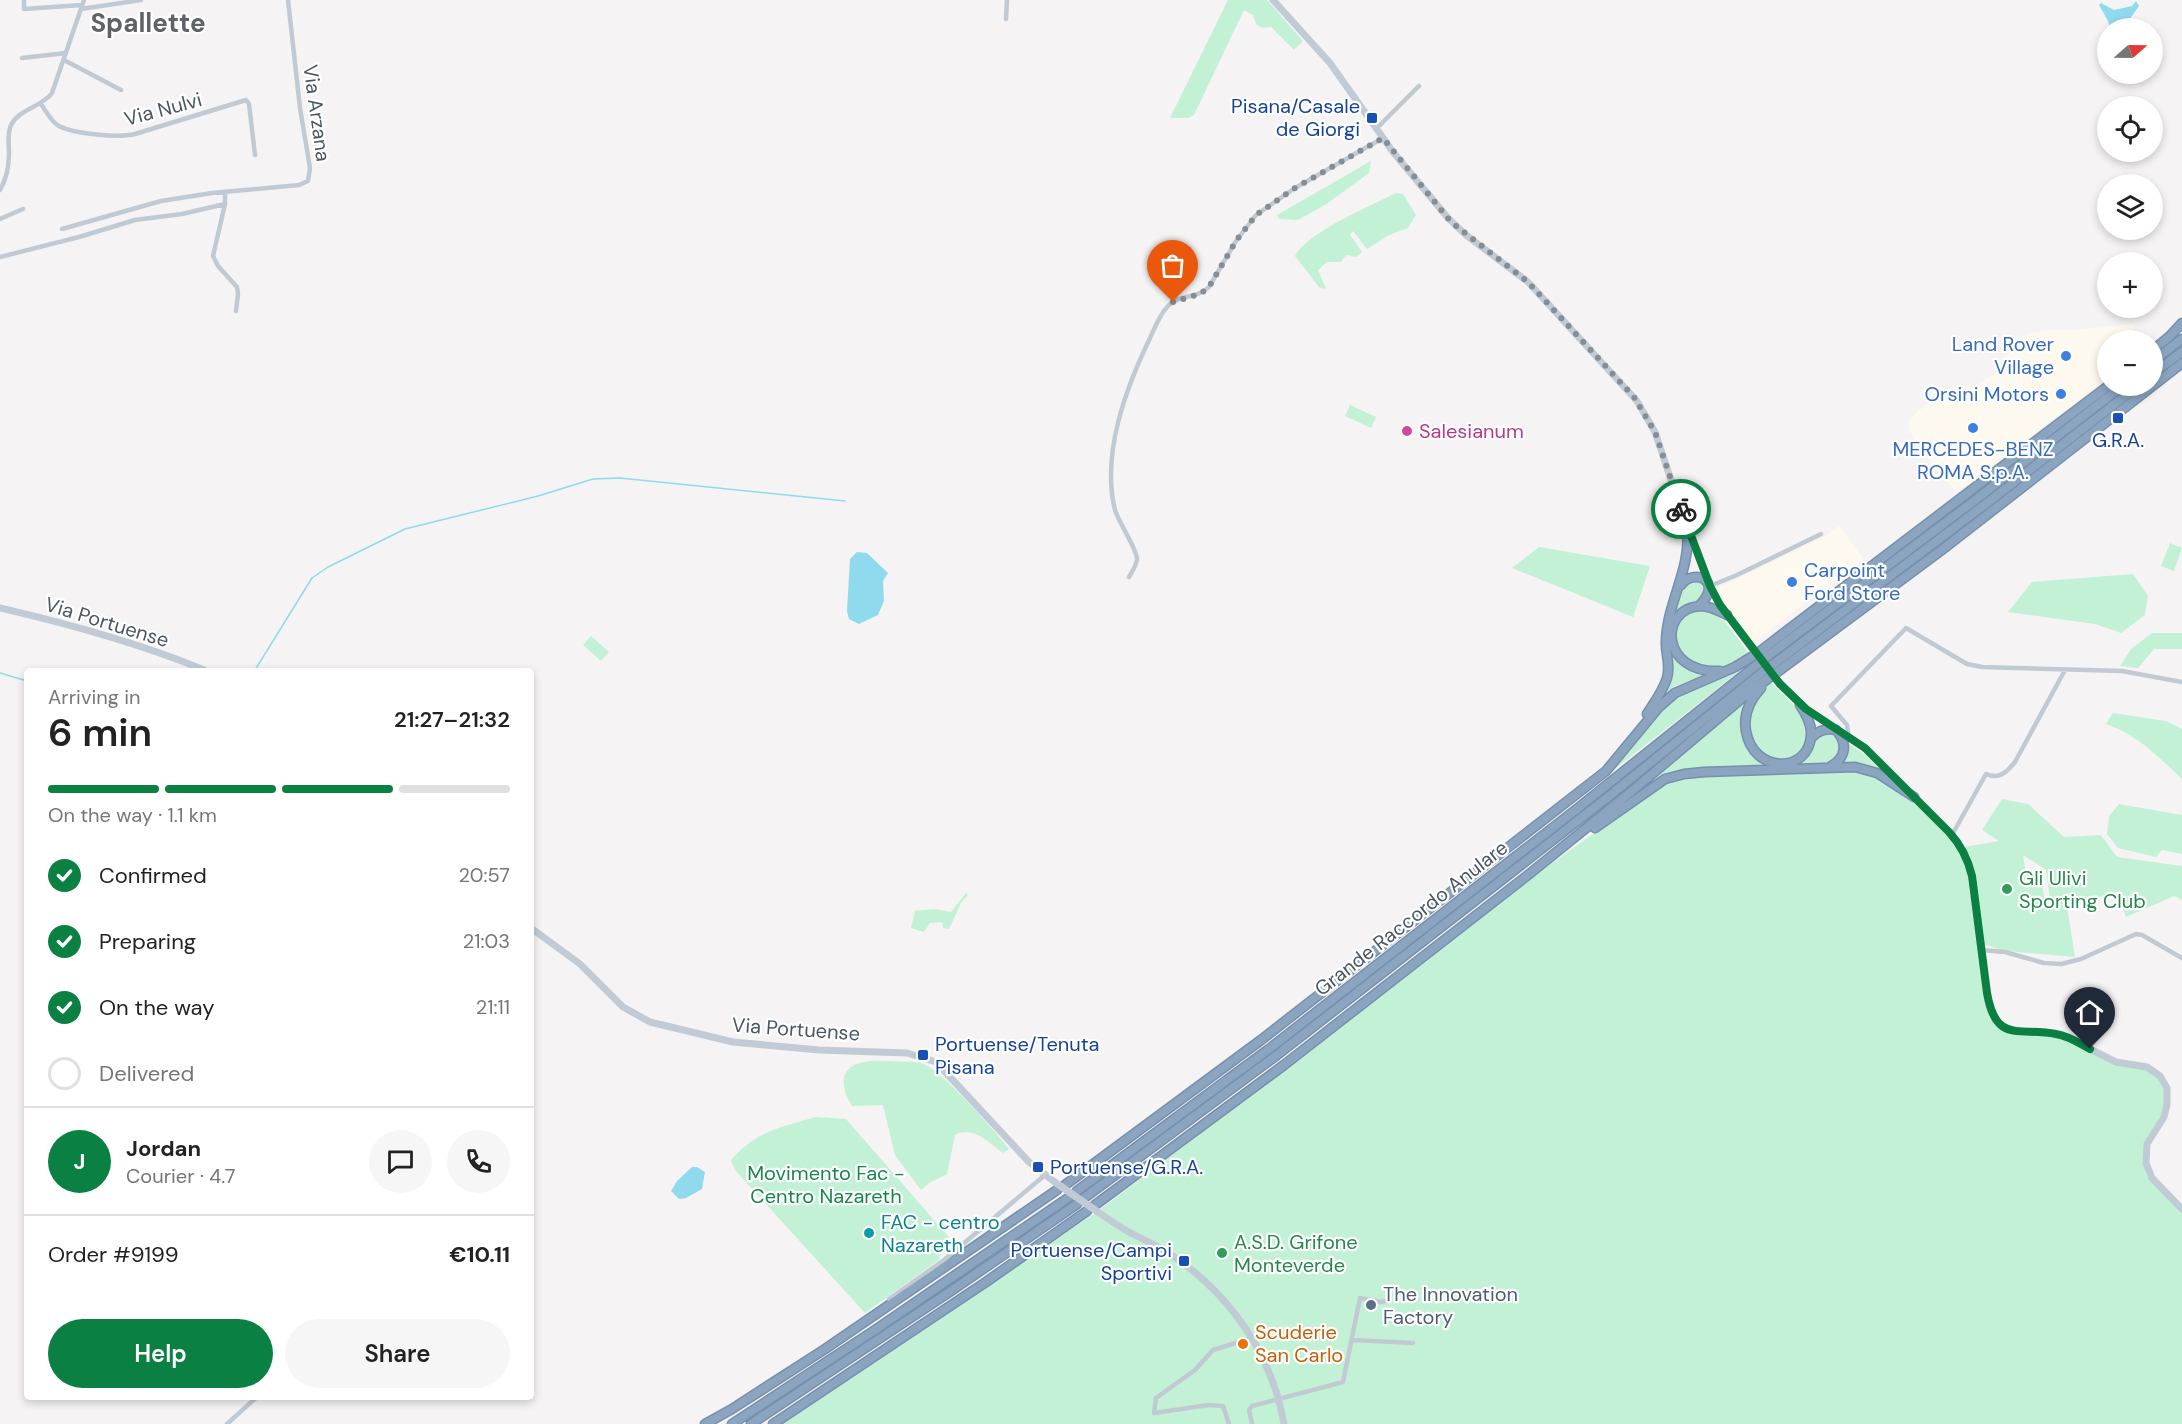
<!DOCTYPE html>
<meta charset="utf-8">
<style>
:root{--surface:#fff;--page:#f6f6f6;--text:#222;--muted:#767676;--line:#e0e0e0;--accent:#0b8043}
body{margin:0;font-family:"DM Sans",sans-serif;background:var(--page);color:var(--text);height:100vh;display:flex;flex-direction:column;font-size:22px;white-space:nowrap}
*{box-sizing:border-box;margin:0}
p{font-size:20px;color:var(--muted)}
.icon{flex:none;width:33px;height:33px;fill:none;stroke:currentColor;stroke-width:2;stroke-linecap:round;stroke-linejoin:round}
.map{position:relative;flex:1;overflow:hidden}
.side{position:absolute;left:24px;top:668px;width:510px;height:732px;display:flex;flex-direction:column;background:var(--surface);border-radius:6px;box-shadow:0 3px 9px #0003}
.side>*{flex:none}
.needle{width:39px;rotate:70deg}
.fabs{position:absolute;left:2097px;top:18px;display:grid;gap:12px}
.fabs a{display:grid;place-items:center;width:66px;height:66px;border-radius:50%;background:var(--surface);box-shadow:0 3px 9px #0003;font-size:30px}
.pin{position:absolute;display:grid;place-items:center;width:51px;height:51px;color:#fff;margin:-62px -26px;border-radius:50% 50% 50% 0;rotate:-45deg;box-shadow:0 0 6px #0007}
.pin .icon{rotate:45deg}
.courier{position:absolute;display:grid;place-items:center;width:60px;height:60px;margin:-30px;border:4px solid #0b8043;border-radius:50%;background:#fff;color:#222;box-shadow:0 2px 8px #0007}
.head em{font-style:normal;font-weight:600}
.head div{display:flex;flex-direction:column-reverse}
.head{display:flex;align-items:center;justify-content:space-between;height:102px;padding:0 24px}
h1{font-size:39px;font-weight:600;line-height:45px}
.bar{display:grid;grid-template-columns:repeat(4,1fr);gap:9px 6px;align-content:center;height:72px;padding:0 24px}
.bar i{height:8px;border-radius:4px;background:var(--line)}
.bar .selected{background:var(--accent)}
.bar p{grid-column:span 4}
.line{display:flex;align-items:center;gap:15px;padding:0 24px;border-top:2px solid var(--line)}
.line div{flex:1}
.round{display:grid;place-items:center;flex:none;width:63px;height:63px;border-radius:32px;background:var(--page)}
ol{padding:0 24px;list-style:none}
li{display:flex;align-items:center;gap:18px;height:66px}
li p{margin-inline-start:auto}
li .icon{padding:6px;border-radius:50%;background:var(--accent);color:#fff;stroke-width:4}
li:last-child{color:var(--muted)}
li i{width:33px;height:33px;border:3px solid var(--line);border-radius:50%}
.cta{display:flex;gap:12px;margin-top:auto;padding:12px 24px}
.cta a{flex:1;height:69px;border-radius:36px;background:var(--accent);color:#fff;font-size:24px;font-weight:600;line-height:69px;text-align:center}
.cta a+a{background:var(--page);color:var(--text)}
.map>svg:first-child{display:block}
.commercial{fill:#fdf9ef}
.green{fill:#c3f1d5;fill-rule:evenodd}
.water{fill:#90daee}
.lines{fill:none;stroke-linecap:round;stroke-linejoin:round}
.stream{stroke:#90daee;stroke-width:1.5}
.motorway-casing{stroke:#7690ad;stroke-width:11}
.minor{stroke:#c1cad2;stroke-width:4.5}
.secondary{stroke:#c1cbd6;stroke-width:7}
.motorway{stroke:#8ba5c1;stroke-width:8}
.secondary-bridge{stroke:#c1cbd6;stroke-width:7}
.done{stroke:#868d94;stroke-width:6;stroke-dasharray:0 10.8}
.route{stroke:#0b8043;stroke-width:8}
.transit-dot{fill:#1a4fb4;stroke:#fff;stroke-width:2}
.shop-dot{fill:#3f7fe0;stroke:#fff;stroke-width:2}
.hotel-dot{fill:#d1479c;stroke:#fff;stroke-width:2}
.leisure-dot{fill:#2e9e5b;stroke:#fff;stroke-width:2}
.culture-dot{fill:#0f9aa8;stroke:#fff;stroke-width:2}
.service-dot{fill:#5c6f8a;stroke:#fff;stroke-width:2}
.food-dot{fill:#e8710a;stroke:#fff;stroke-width:2}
.labels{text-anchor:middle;stroke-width:4.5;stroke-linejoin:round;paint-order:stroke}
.transit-label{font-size:20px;fill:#164399;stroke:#fff;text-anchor:end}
.street-label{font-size:20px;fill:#4a5661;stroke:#fff}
.shop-label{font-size:20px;fill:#366cbe;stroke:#fff;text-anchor:end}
.hotel-label{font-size:20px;fill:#b23c85;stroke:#fff;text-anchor:start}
.leisure-label{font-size:20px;fill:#27864d;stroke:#fff;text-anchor:start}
.park-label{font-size:20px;fill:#17864f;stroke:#fff}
.culture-label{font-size:20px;fill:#0d838f;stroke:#fff;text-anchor:start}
.service-label{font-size:20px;fill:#4e5e75;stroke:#fff;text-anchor:start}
.food-label{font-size:20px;fill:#c56008;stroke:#fff;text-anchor:start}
.district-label{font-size:26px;font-weight:bold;fill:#5f6368;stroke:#fff}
</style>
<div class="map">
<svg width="2182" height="1424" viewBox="0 0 2182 1424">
<rect width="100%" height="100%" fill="#f5f3f3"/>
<!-- commercial -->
<path class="commercial" d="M2135 324V328L2119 340H2108L2107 379 1956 492 1925 455 1909 430V420L1911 417 1929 403 1947 394 1952 389 1966 388 1979 384 2002 369 2009 350 2021 337 2031 333 2047 330H2072Z
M1839 526 1864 559 1752 644 1726 608 1716 589 1822 538Z"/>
<!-- green -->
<path class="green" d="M1228 0H1267L1303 41 1294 50 1271 27 1262 28 1256 24 1253 15 1244 10 1194 115 1188 118H1170Z
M1371 161 1369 173 1325 205 1298 220 1279 219 1277 215Z
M1396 193 1403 194 1416 215 1408 228 1389 235 1367 249 1353 231 1350 235 1362 252 1356 257 1346 255 1341 262H1327L1318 270 1326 289 1319 287 1295 256C1307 232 1371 206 1396 193Z
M1350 405 1376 417 1371 428 1345 416Z
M2170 543 2182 548 2174 571 2161 566Z
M1539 547 1650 566 1633 617 1512 568Z
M2133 574 2148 596 2145 615 2121 633 2095 624 2008 612 2032 582Z
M1695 580 1708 585 1701 601 1691 605 1673 622C1677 606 1678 586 1695 580Z
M1700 610C1723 611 1736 637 1749 654L1720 669 1690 663 1675 644C1675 625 1681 617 1700 610Z
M2152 633H2182V649H2154L2138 668 2120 666 2131 649Z
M591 636 609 652 601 661 583 645Z
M1670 648C1677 664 1688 669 1704 675L1675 686 1661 698Z
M1751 662 1615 769 1656 715 1677 696Z
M1771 682C1780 692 1800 709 1805 720 1809 727 1808 739 1804 746 1780 788 1715 735 1771 682Z
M1748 699 1743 736C1748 751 1756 762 1771 766L1688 770 1628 802Z
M2113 713 2166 721 2182 729V779C2160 758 2135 733 2106 724Z
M1826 733 1835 736 1840 745 1841 752 1830 764 1789 766 1810 750 1817 736Z
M1847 742 1865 755 1882 772 1839 764 1847 751Z
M1852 770 1882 778 1910 797 1954 843 1966 864 1985 999 1992 1021 2000 1029 2011 1033 2063 1038 2116 1065 2146 1069 2156 1075 2163 1086 2165 1099 2162 1115 2143 1162 2147 1176 2182 1212V1424H780L1094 1214 1277 1076 1545 868 1659 787 1690 776Z
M2002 799 2028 804 2064 837 2101 835 2117 857 2182 866V900L2174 896 2126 917 2117 892 2067 907 2075 957 2005 951 1980 943 1964 847 1999 841 1982 830ZM2023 855 2046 870 2051 908H2046L2040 871 2026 874Z
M2119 804 2182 815V854L2162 850 2156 857 2118 848 2107 834 2109 816Z
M966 893 968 895 961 903 949 929 943 928 942 922 930 923 924 932 911 928 915 911 934 909 951 912Z
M893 1061C902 1062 913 1061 921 1063 939 1067 996 1132 1009 1149L1003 1153C989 1143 973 1125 955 1135L947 1174 929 1183 921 1190 895 1155 883 1105 852 1106C841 1088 837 1067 864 1062 873 1060 884 1061 893 1061Z
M816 1117 846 1119 954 1243 939 1257 940 1259 865 1313 735 1170 731 1160C758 1130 779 1128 816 1117Z"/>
<!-- water -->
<path class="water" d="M2136 1 2139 6 2126 24 2120 23 2119 28H2110L2108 21 2099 5 2101 3 2114 10 2132 6Z
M857 552 867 553 888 573 883 581 884 601 878 615 859 624 849 619 847 611 850 559Z
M692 1167H697L705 1172 702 1189 686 1198 679 1199 671 1191 677 1181Z"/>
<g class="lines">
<!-- stream -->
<path class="stream" d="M255 670 312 578 328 567 405 529 538 496 593 479 620 478 845 501
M0 673 27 681"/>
<defs>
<path id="motorway" d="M2152 351 2170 336 2182 323
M2152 362 2182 339
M2152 374 2182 352
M1681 585C1693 568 1725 580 1699 606
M1759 652 2108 386
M1765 658 1978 498 2122 386
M1771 666 1987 503 2138 386
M1720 671C1660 674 1658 608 1701 606 1710 606 1719 611 1727 615
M1776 673 1947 546 2182 363
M1761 688C1750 700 1743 715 1746 731 1753 774 1809 774 1811 735 1812 724 1806 714 1800 705
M1647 714C1654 703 1663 691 1667 678 1671 665 1665 653 1666 641 1667 602 1692 568 1687 528
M1811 738C1819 730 1826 728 1836 730 1848 743 1846 758 1831 766
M1595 828 1665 779 1684 774 1704 772 1855 767 1877 773 1914 797
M1065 1185 1261 1040 1606 771 1659 707 1675 693 1735 667 1753 656
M1077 1191 1269 1049 1578 808 1759 663
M1084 1198 1277 1055 1608 797 1765 670
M1095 1205 1284 1065 1528 875 1632 791 1741 699 1770 677
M705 1424 732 1409 825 1349 1057 1190
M732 1424 875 1330 1068 1198
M751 1424 954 1289 1077 1204
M773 1424 986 1282 1087 1211"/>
</defs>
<!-- motorway casing -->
<use href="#motorway" class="motorway-casing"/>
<!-- minor -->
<path class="minor" d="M24 0V9L82 5
M81 9 141 0
M1006 19 1007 0
M22 58 66 53
M64 60 121 90
M41 104C46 111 51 122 59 126 74 134 119 138 135 134L246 100 249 104 255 155
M1376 129 1419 86
M0 190C7 178 9 167 9 153 9 144 7 134 11 125 19 109 42 107 52 93L84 0
M225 204 213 256 218 266 237 287 238 294 236 311
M0 219 23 209
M62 229 161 201 212 193 299 185 308 181 310 168 300 108 288 0
M0 257 79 237 135 220 182 214 225 204V192
M1129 577C1132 572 1136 566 1137 560 1138 551 1119 523 1115 510 1101 454 1126 388 1150 338 1155 327 1160 314 1168 306 1179 294 1197 299 1209 287L1236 241 1256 215 1295 188 1383 138
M1710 586 1737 575 1821 534
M1849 738 1847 725 1831 706 1906 628 1967 664 1982 667 2122 671 2182 682
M1952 835 1986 774C1999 780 2007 772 2015 762L2065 670
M1981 950 2005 952 2044 963 2061 964 2081 959 2136 934 2142 935 2182 958
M889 1299 944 1260 1045 1175
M1352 1340 1413 1343
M227 1424 258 1396
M1229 1424 1223 1406 1209 1405 1154 1413 1156 1398 1195 1370 1213 1350 1252 1338
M1252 1424 1249 1410 1252 1406 1343 1382 1360 1298 1380 1302 1388 1301"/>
<!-- secondary -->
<path class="secondary" d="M1273 0 1330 63 1393 152 1448 218 1466 235 1528 282 1637 401 1655 432 1687 528 1710 586 1724 611 1750 646
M0 608C69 624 139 643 204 670
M1781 684 1806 709 1865 748 1949 832C1961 845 1968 859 1972 876L1989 1006 1995 1020 2006 1029 2062 1035 2116 1062 2147 1067 2160 1076 2167 1088V1105L2164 1117 2147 1144 2146 1163 2152 1178 2182 1209
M531 928 580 964 623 1007 650 1022 733 1042 819 1050 907 1053 936 1062 1029 1162 1056 1183
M1098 1212C1108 1219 1118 1226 1129 1232 1143 1240 1160 1246 1173 1256 1231 1295 1272 1355 1284 1424"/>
<!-- motorway -->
<use href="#motorway" class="motorway"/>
<!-- secondary-bridge -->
<path class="secondary-bridge" d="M1750 646 1781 684
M1056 1183 1098 1212"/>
</g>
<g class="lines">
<!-- done -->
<path class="done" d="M1173 302 1200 294 1209 287 1236 241 1256 215 1295 188 1383 138 1451 222 1528 282 1634 397 1655 432 1681 509"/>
<!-- route -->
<path class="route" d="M1681 509 1710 586 1720 605 1780 684 1806 709 1865 748 1949 832C1961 845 1968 859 1972 876L1987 993C1996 1044 2018 1027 2056 1034 2069 1036 2079 1043 2090 1049"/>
</g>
<!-- markers -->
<g class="transit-dot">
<rect x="1366" y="112" width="12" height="12" rx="3"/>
<rect x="2112" y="412" width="12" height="12" rx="3"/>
<rect x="917" y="1049" width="12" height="12" rx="3"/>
<rect x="1032" y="1161" width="12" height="12" rx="3"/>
<rect x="1178" y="1255" width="12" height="12" rx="3"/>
</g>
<g class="shop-dot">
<circle cx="2066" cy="356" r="6"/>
<circle cx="2061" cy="394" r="6"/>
<circle cx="1973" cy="428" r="6"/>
<circle cx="1792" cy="582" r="6"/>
</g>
<circle class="hotel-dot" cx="1407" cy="431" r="6"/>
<g class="leisure-dot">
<circle cx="2007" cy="889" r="6"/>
<circle cx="1222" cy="1253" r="6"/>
</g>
<circle class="culture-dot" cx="869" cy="1233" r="6"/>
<circle class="service-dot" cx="1371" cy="1305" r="6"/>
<circle class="food-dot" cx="1243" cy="1344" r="6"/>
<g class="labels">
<!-- transit labels -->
<g class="transit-label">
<text x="1360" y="113">Pisana/Casale<tspan x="1360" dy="23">de Giorgi</tspan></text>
<text x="2118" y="447" text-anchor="middle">G.R.A.</text>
<text x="935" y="1051" text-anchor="start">Portuense/Tenuta<tspan x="935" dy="23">Pisana</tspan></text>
<text x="1050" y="1174" text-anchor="start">Portuense/G.R.A.</text>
<text x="1172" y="1257">Portuense/Campi<tspan x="1172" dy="23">Sportivi</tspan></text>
</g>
<!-- street labels -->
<g class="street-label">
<text transform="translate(163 109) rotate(-15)" y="7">Via Nulvi</text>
<text transform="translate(317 113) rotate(82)" y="7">Via Arzana</text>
<text transform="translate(107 622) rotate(17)" y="7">Via Portuense</text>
<text transform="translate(1411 918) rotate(-38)" y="7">Grande Raccordo Anulare</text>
<text transform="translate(796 1029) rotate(4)" y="7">Via Portuense</text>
</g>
<!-- shop labels -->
<g class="shop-label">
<text x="2054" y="351">Land Rover<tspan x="2054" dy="23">Village</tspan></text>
<text x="2049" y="401">Orsini Motors</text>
<text x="1973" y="456" text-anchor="middle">MERCEDES-BENZ<tspan x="1973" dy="23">ROMA S.p.A.</tspan></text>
<text x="1804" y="577" text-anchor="start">Carpoint<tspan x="1804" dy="23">Ford Store</tspan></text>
</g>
<!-- hotel labels -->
<g class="hotel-label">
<text x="1419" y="438">Salesianum</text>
</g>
<!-- leisure labels -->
<g class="leisure-label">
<text x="2019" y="885">Gli Ulivi<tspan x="2019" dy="23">Sporting Club</tspan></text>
<text x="1234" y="1249">A.S.D. Grifone<tspan x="1234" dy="23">Monteverde</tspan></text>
</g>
<!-- park labels -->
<g class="park-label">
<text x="826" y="1180">Movimento Fac -<tspan x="826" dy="23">Centro Nazareth</tspan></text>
</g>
<!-- culture labels -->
<g class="culture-label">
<text x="881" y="1229">FAC - centro<tspan x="881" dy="23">Nazareth</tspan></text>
</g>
<!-- service labels -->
<g class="service-label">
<text x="1383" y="1301">The Innovation<tspan x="1383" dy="23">Factory</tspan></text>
</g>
<!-- food labels -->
<g class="food-label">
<text x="1255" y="1339">Scuderie<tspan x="1255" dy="23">San Carlo</tspan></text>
</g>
<!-- district labels -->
<g class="district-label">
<text x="148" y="32">Spallette</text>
</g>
</g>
</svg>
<div class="fabs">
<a><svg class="needle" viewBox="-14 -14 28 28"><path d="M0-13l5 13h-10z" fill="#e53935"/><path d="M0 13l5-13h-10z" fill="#767676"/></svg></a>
<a><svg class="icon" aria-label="locate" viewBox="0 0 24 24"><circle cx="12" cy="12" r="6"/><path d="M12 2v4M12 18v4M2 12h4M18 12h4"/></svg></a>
<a><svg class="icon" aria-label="layers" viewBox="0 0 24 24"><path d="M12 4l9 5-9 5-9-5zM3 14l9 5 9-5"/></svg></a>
<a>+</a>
<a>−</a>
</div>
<div class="pin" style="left:1173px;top:302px;background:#ea580c"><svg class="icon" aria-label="bag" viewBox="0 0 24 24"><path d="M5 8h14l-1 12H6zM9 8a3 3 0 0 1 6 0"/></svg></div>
<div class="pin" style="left:2090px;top:1049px;background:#1f2937"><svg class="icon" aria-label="home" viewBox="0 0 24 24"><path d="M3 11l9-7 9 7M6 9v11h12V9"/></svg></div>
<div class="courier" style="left:1681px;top:509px"><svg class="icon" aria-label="bike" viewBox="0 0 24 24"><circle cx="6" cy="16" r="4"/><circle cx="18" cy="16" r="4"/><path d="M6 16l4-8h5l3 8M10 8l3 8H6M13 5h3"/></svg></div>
<section class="side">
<div class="head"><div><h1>6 min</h1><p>Arriving in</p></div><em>21:27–21:32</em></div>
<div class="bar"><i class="selected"></i><i class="selected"></i><i class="selected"></i><i></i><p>On the way · 1.1 km</p></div>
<ol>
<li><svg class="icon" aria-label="check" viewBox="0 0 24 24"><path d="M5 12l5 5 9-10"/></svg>Confirmed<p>20:57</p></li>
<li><svg class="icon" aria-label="check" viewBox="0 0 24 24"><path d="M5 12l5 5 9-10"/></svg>Preparing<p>21:03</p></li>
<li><svg class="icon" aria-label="check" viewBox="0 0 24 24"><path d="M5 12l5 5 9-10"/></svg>On the way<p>21:11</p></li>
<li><i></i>Delivered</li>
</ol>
<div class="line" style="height:108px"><b class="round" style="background:var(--accent);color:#fff">J</b><div><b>Jordan</b><p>Courier · 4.7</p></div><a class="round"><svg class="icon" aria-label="chat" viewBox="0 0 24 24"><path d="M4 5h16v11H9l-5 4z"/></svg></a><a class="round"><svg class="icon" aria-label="phone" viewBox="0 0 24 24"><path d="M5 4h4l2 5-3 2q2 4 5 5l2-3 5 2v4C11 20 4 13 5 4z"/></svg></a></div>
<div class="line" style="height:78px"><div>Order #9199</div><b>€10.11</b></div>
<div class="cta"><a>Help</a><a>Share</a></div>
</section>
</div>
